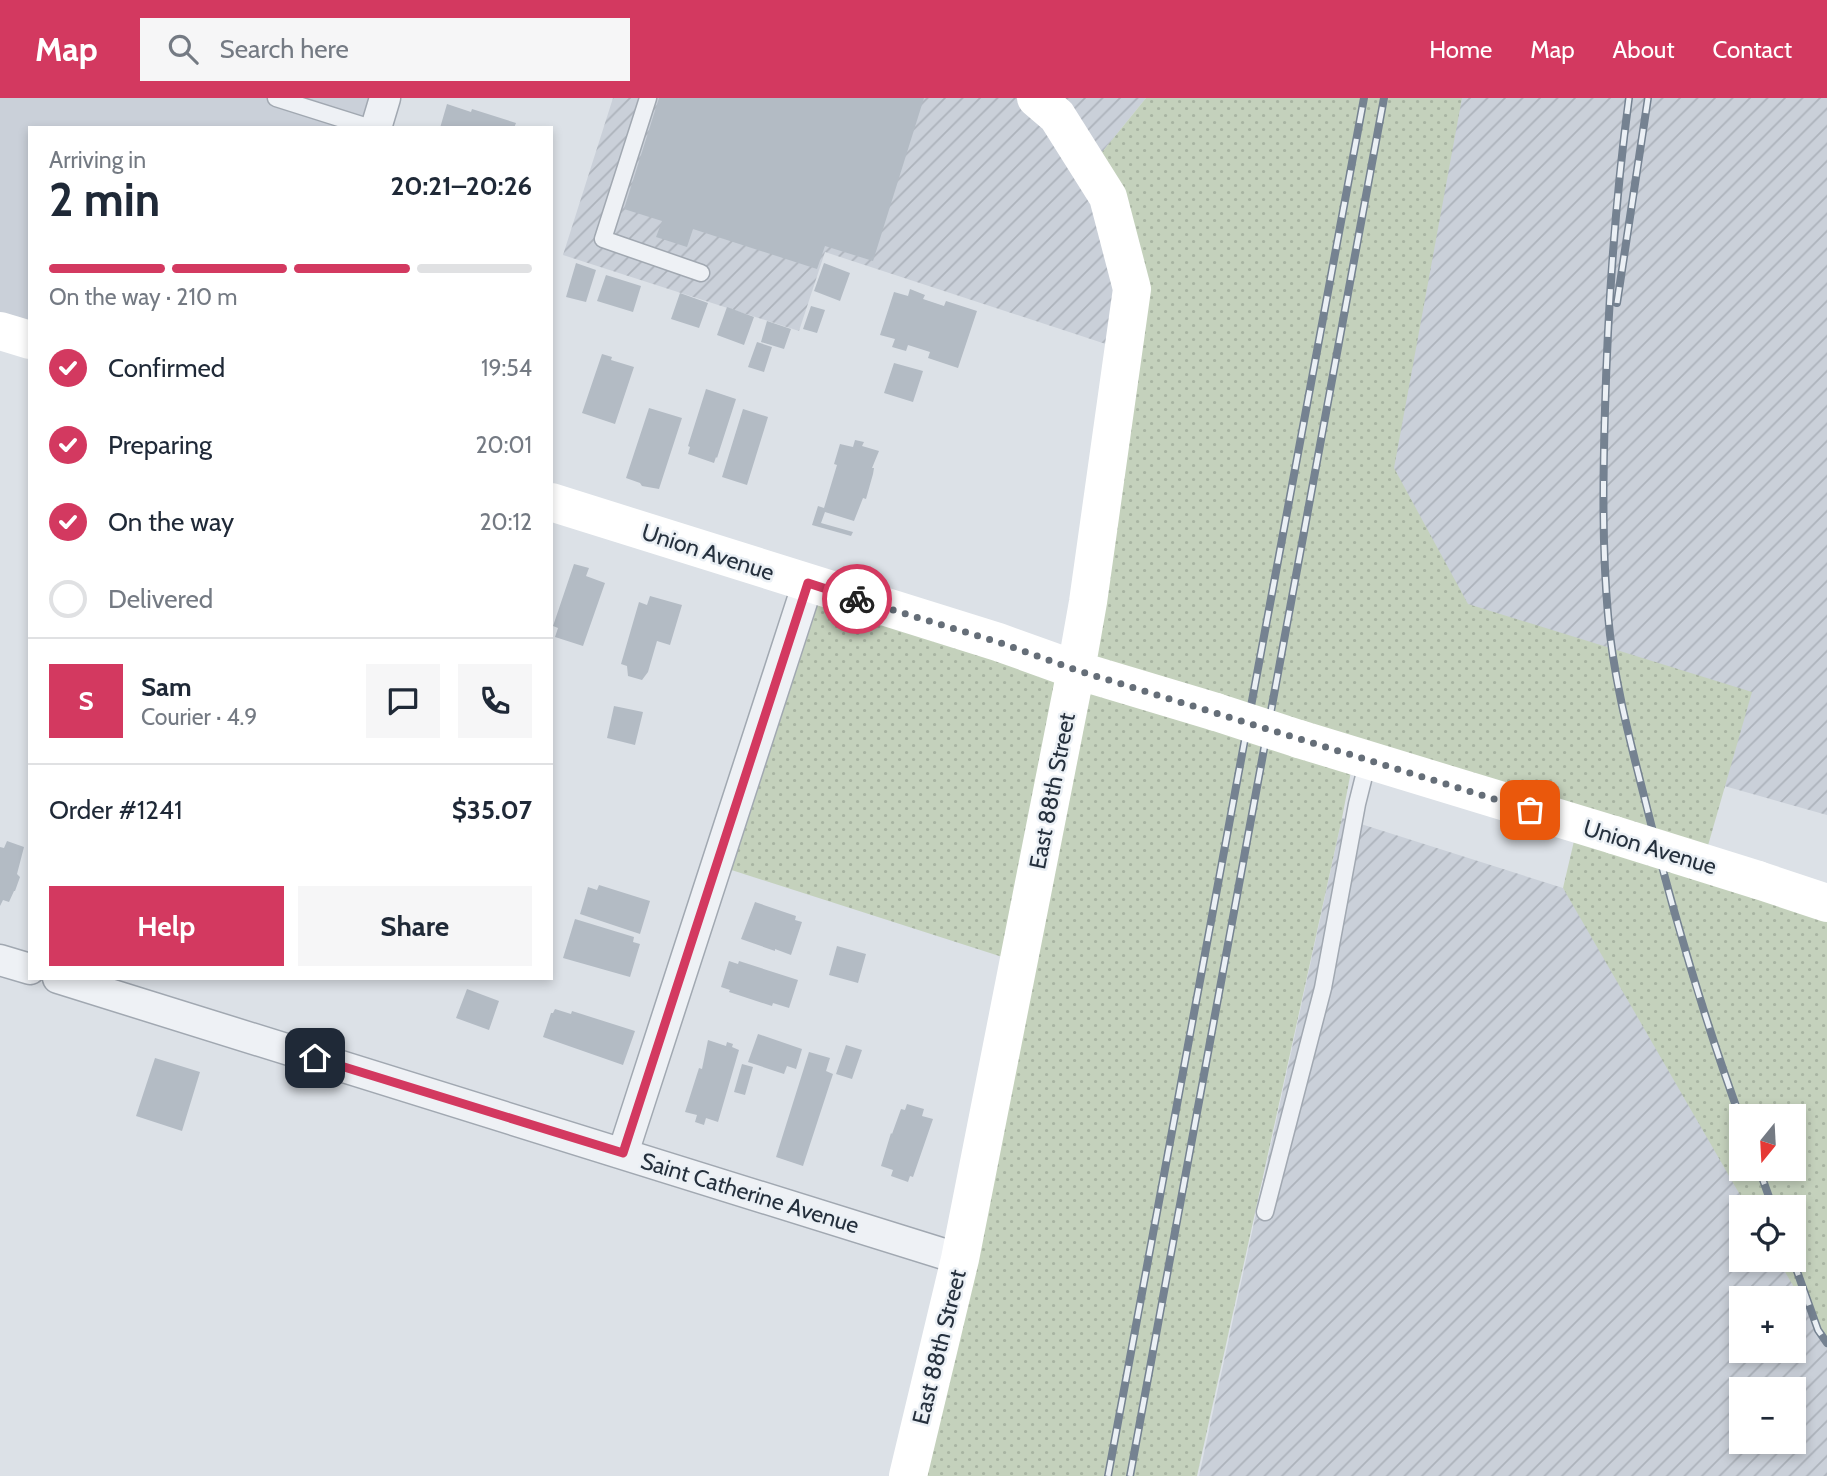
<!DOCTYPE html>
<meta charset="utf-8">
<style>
:root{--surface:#fff;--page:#f6f6f7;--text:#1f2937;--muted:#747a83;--line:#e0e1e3;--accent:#d33960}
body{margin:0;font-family:Cabin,sans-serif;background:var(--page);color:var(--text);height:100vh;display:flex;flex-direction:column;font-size:26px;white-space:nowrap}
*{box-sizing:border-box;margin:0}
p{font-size:23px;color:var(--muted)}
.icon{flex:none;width:38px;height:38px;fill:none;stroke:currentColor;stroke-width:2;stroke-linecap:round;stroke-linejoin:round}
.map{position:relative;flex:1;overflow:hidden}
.panel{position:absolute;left:28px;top:28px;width:525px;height:854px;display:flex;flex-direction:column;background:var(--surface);border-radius:0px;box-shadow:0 4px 10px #0003}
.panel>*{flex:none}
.needle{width:46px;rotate:198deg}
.fabs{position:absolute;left:1729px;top:1006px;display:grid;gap:14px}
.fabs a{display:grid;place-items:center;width:77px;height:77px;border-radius:0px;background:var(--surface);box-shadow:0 4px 10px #0003;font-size:35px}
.pin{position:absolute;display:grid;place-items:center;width:60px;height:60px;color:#fff;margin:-30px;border-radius:14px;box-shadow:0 4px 10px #0006}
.courier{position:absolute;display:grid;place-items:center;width:70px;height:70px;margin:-35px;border:5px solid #d33960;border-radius:50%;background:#fff;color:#222;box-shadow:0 2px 9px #0007}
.head em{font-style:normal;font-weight:700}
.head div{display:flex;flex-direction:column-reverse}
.head{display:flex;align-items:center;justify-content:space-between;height:119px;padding:0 21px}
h1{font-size:46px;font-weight:700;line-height:52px}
.bar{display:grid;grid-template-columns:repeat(4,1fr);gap:10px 7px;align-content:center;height:84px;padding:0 21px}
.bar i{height:9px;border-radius:5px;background:var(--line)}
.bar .on{background:var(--accent)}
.bar p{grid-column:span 4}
.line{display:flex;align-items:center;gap:18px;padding:0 21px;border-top:2px solid var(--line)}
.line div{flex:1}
.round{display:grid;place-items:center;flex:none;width:74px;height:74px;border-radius:0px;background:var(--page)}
ol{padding:0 21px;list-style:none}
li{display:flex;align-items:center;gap:21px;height:77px}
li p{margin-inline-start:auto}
li .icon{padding:7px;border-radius:50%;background:var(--accent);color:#fff;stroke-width:4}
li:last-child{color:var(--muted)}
li i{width:38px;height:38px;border:4px solid var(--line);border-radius:50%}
.action{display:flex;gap:14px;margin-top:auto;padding:14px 21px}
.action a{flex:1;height:80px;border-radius:0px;background:var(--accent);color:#fff;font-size:28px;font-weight:700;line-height:80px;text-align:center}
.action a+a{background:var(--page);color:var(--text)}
header{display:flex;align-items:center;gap:42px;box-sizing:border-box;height:98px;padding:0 35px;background:var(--accent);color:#fff}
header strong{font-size:33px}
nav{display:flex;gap:38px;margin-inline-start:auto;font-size:24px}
.search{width:490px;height:63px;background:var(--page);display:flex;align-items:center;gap:18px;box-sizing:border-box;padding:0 24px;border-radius:0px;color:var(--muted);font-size:26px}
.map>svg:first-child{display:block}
.built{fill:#cad0d9}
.industrial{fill:url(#industrial-furrows);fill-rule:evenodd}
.grass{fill:url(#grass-dots);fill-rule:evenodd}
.building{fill:#b3bbc4}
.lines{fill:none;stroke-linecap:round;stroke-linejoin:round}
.lane-casing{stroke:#a1a8b1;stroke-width:19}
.street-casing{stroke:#a1a8b1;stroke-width:33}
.lane{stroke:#eef1f5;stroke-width:16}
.street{stroke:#eef1f5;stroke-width:30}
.secondary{stroke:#fff;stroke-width:38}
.rail-casing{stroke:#758291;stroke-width:8}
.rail{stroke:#ebf0f5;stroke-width:5;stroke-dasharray:16;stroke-linecap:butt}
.secondary-bridge{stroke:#fff;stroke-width:38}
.done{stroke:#656e78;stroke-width:7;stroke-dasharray:0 12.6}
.route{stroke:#d33960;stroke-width:9}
.labels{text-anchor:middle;stroke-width:5;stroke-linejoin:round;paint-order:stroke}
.street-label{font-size:23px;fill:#25303d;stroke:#ebf0f5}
</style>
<header>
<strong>Map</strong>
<div class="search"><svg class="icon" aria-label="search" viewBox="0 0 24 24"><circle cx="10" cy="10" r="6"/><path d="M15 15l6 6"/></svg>Search here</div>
<nav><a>Home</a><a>Map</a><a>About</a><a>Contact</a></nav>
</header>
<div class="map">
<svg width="1827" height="1378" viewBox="0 0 1827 1378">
<defs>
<pattern id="industrial-furrows" width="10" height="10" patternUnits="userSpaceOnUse" patternTransform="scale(1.75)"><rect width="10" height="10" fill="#cad0d9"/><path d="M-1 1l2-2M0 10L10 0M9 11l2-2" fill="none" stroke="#adb3bb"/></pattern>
<pattern id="grass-dots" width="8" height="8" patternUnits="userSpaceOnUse" patternTransform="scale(1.75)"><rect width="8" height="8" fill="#c4d1bc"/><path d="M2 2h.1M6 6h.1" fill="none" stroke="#a8b4a2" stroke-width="1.8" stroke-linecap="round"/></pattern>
</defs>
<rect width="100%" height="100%" fill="#dce1e7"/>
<!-- built -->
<path class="built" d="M0 0H385L376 30H30V242L0 233Z"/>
<!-- industrial -->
<path class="industrial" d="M613 0H1146L1090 69 1124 252 825 154 799 233 563 157Z
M1170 0H1827V717L1349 582Z
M1342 720 1563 790 1741 1040V1071L1791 1109 1741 1110V1162L1827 1161V1378H1199ZM1741 1200H1794V1253H1741ZM1741 1292H1794V1344H1741Z"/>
<!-- grass -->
<path class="grass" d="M1146 0H1462L1394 370 1468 506 1752 594 1703 765 1827 805V1245L1778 1162H1794V1110L1747 1109 1563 790 1578 726 1354 658 1342 720 1197 1378H908L1018 864 716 767 808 485 1075 572 1132 191 1090 69ZM1741 1018H1794V1071H1741Z"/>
<!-- building -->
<path class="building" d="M659 0H924L873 163 825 148 817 171 693 131 687 149 656 139 662 123 624 111Z
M447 6 471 14 472 11 516 25 514 30H440Z
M576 165 596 172 586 204 566 199Z
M824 165 850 175 840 203 814 193Z
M606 177 641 188 633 214 597 203Z
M910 191 925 197 923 201 944 208 946 203 977 213 958 270 928 260 930 254 908 247 906 253 892 249 895 241 880 237 894 194 908 198Z
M680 195 708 205 699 230 671 221Z
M811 208 825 212 817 235 803 231Z
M727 209 754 219 744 247 717 237Z
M767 223 791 231 784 251 761 244Z
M757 244 772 249 764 274 748 269Z
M602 256 612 259 611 262 634 269 615 326 582 315Z
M894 265 923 273 913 304 884 295Z
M706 291 736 301 717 360 716 359 714 365 688 356 690 349 688 348Z
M649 310 682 320 659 391 642 388 640 385 626 380Z
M743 311 768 319 747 387 722 379Z
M855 342 864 344 862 348 879 353 872 370H874L873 376 866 401 863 400 854 423 825 414 821 425 853 434 851 438 812 427 818 408 824 410 837 367 834 366 840 346 853 349Z
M574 466 589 470 586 478 605 485 583 548 555 539 558 530 553 528Z
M650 498 682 507 670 547 657 543 648 574 642 582 628 578 627 568 621 566 639 504 647 507Z
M614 608 643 614 635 647 607 640Z
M7 743 24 749 17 776 20 779 15 793H14L9 804 3 802 0 808V749L4 750Z
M599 787 650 803 640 836 580 816 588 789 597 792Z
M755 804 796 818 795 822 802 824 791 857 775 851V853L741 841Z
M575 821 634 839 633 844 640 846 630 879 563 860Z
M837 848 866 856 858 885 829 877Z
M729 863 738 866 739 863 798 882 789 910 773 905 772 908 729 894 730 892 721 889Z
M467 891 499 903 489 932 456 920Z
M555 911 571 916 572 913 635 933 623 967 543 939 551 915H553Z
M758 936 802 951 796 971 787 968 784 976 748 964Z
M708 942 726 948 727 944 733 946 732 949 739 952 718 1024 706 1020 704 1027 695 1024 697 1017 685 1014 699 970 702 971Z
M846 947 862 952 852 981 836 976Z
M809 954 830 960 826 973 833 976 803 1068 776 1059Z
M155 960 200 974 182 1033 136 1018Z
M742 966 753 969 745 997 734 994Z
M907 1006 924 1011 922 1018 933 1021 913 1079 910 1078 908 1084 891 1078 893 1072 881 1068 891 1035 892 1036 901 1011 905 1012Z"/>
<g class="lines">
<defs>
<path id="lane" d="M276 0 371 30
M648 0 603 141 701 175
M1265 1114 1323 890 1357 706 1368 662"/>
<path id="street" d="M376 30 385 0
M0 862 30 871
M58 880 960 1161
M623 1055 808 485"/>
</defs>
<!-- lane casing -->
<use href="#lane" class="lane-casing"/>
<!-- street casing -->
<use href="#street" class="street-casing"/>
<!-- lane -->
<use href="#lane" class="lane"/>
<!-- street -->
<use href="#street" class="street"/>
<!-- secondary -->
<path class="secondary" d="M0 233 30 242
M551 404 998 544 1076 572 1216 614
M1299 641 1614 737
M1758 782 1827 805
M908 1378 960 1161 1076 572 1088 504 1132 191 1108 99 1057 18 1036 0"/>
<defs>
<path id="rail" d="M1629 0C1615 104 1608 206 1605 311 1603 379 1602 448 1608 517 1613 578 1629 639 1644 698 1671 808 1702 915 1741 1022
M1617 205 1648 0
M1759 1071 1773 1110
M1793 1162 1818 1232 1827 1245
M1108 1378 1364 0
M1130 1378 1384 0"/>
</defs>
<!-- rail casing -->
<use href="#rail" class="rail-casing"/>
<!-- rail -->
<use href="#rail" class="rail"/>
<!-- secondary-bridge -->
<path class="secondary-bridge" d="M1216 614 1299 641
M1614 737 1758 782"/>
</g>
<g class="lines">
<!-- done -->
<path class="done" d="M857 501 998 544 1076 572 1530 712"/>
<!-- route -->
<path class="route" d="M315 960 623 1055 808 485 857 501"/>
</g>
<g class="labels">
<!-- street labels -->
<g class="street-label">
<text transform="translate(708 454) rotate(18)" y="8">Union Avenue</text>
<text transform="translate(1052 693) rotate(-79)" y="8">East 88th Street</text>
<text transform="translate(1650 749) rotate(17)" y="8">Union Avenue</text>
<text transform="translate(750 1095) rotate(17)" y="8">Saint Catherine Avenue</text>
<text transform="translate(939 1249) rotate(-76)" y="8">East 88th Street</text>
</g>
</g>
</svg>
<div class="fabs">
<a><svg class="needle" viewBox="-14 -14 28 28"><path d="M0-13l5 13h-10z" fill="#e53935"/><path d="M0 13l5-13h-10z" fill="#747a83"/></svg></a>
<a><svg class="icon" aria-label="locate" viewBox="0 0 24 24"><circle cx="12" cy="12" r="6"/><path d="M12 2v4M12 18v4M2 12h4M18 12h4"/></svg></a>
<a>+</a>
<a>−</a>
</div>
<div class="pin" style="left:1530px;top:712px;background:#ea580c"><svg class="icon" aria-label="bag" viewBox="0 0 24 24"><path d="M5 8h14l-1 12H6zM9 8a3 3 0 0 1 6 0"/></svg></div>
<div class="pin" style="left:315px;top:960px;background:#1f2937"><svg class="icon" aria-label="home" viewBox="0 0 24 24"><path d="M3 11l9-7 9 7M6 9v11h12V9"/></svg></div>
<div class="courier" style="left:857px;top:501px"><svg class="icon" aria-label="bike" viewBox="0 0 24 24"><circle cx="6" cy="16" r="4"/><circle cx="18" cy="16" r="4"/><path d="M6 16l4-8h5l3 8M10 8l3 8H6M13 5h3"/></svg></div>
<section class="panel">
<div class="head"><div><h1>2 min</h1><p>Arriving in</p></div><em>20:21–20:26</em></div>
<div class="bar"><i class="on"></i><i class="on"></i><i class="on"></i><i></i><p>On the way · 210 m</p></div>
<ol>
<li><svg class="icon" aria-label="check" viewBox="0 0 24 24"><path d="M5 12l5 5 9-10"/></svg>Confirmed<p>19:54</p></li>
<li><svg class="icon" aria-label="check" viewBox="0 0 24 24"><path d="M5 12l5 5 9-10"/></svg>Preparing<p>20:01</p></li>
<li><svg class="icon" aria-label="check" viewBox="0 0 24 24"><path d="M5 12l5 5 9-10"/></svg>On the way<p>20:12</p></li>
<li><i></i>Delivered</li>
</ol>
<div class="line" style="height:126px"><b class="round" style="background:var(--accent);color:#fff">S</b><div><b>Sam</b><p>Courier · 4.9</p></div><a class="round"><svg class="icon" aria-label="chat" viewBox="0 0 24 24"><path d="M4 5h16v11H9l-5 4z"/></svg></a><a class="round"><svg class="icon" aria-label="phone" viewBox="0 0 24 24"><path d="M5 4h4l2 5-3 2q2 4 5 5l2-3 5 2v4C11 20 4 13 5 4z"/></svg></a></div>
<div class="line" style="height:91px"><div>Order #1241</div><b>$35.07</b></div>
<div class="action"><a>Help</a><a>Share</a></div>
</section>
</div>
